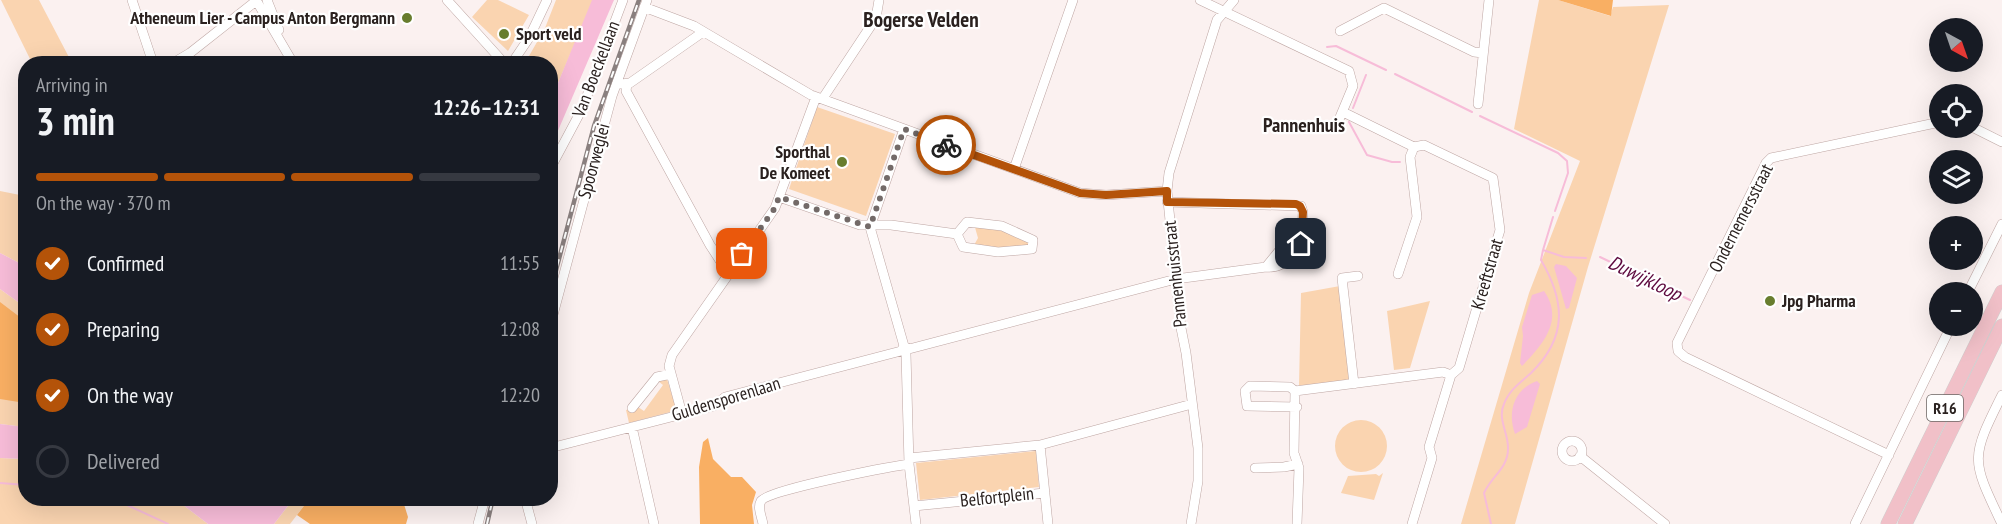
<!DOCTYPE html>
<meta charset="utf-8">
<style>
:root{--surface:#171b24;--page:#242831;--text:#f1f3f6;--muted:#9ea1a6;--line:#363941;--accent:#b45309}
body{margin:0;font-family:"PT Sans Narrow",sans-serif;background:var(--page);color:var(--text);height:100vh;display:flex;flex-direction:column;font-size:22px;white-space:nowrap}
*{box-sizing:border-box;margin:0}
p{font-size:20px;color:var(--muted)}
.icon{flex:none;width:33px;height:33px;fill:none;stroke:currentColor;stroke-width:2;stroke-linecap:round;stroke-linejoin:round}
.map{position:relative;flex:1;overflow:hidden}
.sheet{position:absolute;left:18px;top:56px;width:540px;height:450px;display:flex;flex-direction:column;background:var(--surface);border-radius:24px;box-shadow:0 6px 24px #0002}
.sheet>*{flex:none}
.needle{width:39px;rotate:140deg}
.fabs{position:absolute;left:1929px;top:18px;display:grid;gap:12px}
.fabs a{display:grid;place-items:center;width:54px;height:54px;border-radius:50%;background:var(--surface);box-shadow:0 6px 24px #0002;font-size:30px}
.pin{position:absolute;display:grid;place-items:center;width:51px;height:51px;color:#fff;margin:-26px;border-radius:12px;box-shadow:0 3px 9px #0006}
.courier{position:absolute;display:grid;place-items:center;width:60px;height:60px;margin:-30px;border:4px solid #b45309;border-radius:50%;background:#fff;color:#222;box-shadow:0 2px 8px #0007}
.overview em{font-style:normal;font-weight:700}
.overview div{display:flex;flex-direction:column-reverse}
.overview{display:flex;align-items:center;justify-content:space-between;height:102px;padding:0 18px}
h1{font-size:39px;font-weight:700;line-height:45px}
.bar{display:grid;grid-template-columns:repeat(4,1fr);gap:9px 6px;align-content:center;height:72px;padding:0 18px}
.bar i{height:8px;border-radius:4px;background:var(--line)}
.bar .on{background:var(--accent)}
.bar p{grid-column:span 4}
ol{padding:0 18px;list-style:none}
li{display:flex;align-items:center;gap:18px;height:66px}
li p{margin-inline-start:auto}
li .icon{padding:6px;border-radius:50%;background:var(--accent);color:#fff;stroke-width:4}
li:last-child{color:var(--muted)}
li i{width:33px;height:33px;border:3px solid var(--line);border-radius:50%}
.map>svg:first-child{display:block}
.green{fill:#fad4b0}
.forest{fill:#f9af63}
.water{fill:#f7bcd8}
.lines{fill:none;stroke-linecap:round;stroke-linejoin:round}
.stream{stroke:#f7bcd8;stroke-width:2}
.minor-casing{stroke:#bea6a3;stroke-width:10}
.highway-casing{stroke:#d0cece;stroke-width:15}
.minor{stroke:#fff;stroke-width:9}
.highway{stroke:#f1c0c8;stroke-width:14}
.rail-casing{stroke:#8a807f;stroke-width:4.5}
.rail{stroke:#fff;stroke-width:2;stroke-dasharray:7;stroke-linecap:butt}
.done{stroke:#736a68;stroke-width:6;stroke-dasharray:0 10.8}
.route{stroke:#b45309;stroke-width:8}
.poi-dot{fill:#687d2e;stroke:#fff;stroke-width:2}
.labels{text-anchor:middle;stroke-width:4.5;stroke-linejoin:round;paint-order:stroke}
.shield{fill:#fff;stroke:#6a6462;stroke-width:1.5}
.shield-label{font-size:16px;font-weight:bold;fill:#2a211f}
.poi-label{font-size:18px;font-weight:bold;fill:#2a211f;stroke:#fff;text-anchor:end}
.street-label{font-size:18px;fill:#2a211f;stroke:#fff}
.neighbourhood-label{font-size:20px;font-weight:bold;fill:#2a211f;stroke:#fff}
.water-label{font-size:20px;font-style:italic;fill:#5d093e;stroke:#fff}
.quarter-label{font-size:21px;font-weight:bold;fill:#2a211f;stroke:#fff}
</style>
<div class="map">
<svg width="2002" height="524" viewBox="0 0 2002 524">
<rect width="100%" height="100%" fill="#fbf1f0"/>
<!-- green -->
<path class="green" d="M1 0H39L72 63H32Z
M487 0H498L529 15 508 51 472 17Z
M556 0H593L551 100 550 63H525L545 28Z
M1539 0H1558L1610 16 1613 7 1669 5 1588 267 1515 524H1461L1529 293 1580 161 1514 129Z
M817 107 895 134 866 216 789 189Z
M0 191 25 196V266L0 253Z
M974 224 1002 228 1032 241 1030 247 999 251 973 247 978 238Z
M1340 286 1350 380 1299 386 1301 293Z
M0 289 25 307V427L0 424Z
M1430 301 1410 368 1394 370 1387 311Z
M667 379 676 408 674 411 629 423 626 410 638 407 644 411 663 385 658 381Z
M1335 446a26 26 0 1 1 52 0a26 26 0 1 1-52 0Z
M1036 451 1039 487 920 500 916 463Z
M0 458 25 459 26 498H174L208 524H0Z
M1383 473 1374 500 1341 493 1348 476 1376 474 1379 476Z
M294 498H310L290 524H274Z"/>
<!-- forest -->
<path class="forest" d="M1558 0H1613L1611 16Z
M0 302 25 321V403L0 399Z
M708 438 713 459 731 477H742L756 492 752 505 754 524H700L699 467 703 442Z
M310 498H402L408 517 406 524H310L297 515Z"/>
<!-- water -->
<path class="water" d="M592 0H614L551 147V100Z
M0 253 25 266V307L0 289Z
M1556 264 1566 266 1577 278 1569 308 1566 309 1554 267Z
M1544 291C1564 319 1544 344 1522 366L1520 363 1523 336 1522 327 1532 295Z
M1537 381 1540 384 1527 427 1515 434C1507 412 1514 389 1537 381Z
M0 424 25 427V459L0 458Z
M174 498H235L244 504 255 506 271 498H294L274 524H208Z"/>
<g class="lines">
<!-- stream -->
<path class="stream" d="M1327 47 1336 46 1386 70
M1395 74 1472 112
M1353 108 1366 75
M1480 116 1558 153 1567 161 1568 173 1555 211
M1349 122 1367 155 1392 162H1400
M1553 217 1543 250 1564 257 1586 258
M1600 257 1690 300
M0 483 26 485
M112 498 168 524
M1491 524 1484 493C1491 477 1508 468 1508 449 1509 434 1497 419 1504 404 1509 390 1521 382 1531 373 1568 337 1565 301 1541 260L1543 250"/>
<defs>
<path id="minor" d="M132 0 153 63
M256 0 293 63
M267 0 279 30
M447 0 504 63
M1200 0 1349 71 1353 86 1338 122
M644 7 694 26 811 95 1080 193 1106 195 1167 191
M1340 31 1384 8 1474 52 1483 53
M173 63 190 53 256 1
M512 63 529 38 547 0
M621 84 630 83 703 32
M627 84 626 91 710 245 721 262 731 270
M823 98 876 18 879 0
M1478 104 1489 0
M1343 112 1414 147 1424 145 1493 178 1500 230 1459 368 1451 375 1429 447 1432 458 1412 524
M1972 127 2002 142
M550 169 582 109 623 0
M1014 169 1073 0
M779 197 860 225H891L957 234
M1167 202 1301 206 1303 212 1301 244 1308 253
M967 222 1002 226 1033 240 1032 249 998 252 963 247 957 234Z
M1398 274 1417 217 1410 157 1414 147
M1968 292 2002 224
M550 326 612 96 647 0
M904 346 870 227 904 129
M906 354 909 464 916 524
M1354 384 1342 278 1358 276
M1295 391 1290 387 1250 386 1245 391 1247 406 1297 407
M2002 395C1970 459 1971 459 2002 524
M632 408 657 377 671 374
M682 414 669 366 672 355 775 208 816 97
M632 427 654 524
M1562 451a10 10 0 1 1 20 0a10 10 0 1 1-20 0Z
M1040 445 1048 524
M550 448 714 406 725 397 901 351 904 346 909 349 1176 279 1266 267C1277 268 1287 264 1289 252L1285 249 1279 251 1266 267
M1889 455 1685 357 1678 351 1677 343 1766 163 1771 158 1940 122
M1580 456 1665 524
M909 458 1040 445 1192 404
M1255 468 1284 467 1298 464
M525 498 532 524
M914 506 1045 493
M478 524 485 498
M763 524C762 517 757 508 761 501 767 490 889 467 909 464
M1191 524 1198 481V448L1186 353 1181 328 1167 191 1169 173 1217 20 1234 0
M1297 524 1299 468 1294 453 1295 391 1443 372 1451 375
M1855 524 1951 326"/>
<path id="highway" d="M1888 524 2002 292
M1905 524 2002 326"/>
</defs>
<!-- minor casing -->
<use href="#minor" class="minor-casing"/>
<!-- highway casing -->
<use href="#highway" class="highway-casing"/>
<!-- minor -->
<use href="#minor" class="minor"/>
<!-- highway -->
<use href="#highway" class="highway"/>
<defs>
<path id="rail" d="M550 293 594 126 639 0
M487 524 493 498"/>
</defs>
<!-- rail casing -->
<use href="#rail" class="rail-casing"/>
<!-- rail -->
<use href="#rail" class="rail"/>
</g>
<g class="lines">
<!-- done -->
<path class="done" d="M742 254 775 208 779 197 870 227 904 129 946 145"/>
<!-- route -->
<path class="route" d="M946 145 1080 193 1106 195 1167 191V202L1296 204 1300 206 1303 212 1301 244"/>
</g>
<!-- markers -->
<g class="poi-dot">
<circle cx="407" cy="18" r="6"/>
<circle cx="504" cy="34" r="6"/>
<circle cx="842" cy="162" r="6"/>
<circle cx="1770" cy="301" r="6"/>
</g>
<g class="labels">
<!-- shield labels -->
<rect class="shield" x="1927" y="395" width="36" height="26" rx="4.5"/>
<g class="shield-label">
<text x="1945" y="414">R16</text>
</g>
<!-- poi labels -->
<g class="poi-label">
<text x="395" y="24">Atheneum Lier - Campus Anton Bergmann</text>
<text x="516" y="40" text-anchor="start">Sport veld</text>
<text x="830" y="158">Sporthal<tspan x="830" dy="21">De Komeet</tspan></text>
<text x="1782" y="307" text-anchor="start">Jpg Pharma</text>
</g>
<!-- street labels -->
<g class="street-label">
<text transform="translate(596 69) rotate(-69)" y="6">Van Boeckellaan</text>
<text transform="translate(594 161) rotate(-75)" y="6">Spoorweglei</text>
<text transform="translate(1741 218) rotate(-63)" y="6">Ondernemersstraat</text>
<text transform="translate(1175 274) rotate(-96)" y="6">Pannenhuisstraat</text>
<text transform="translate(1487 274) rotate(-74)" y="6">Kreeftstraat</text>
<text transform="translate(726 399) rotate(-17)" y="6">Guldensporenlaan</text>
<text transform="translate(997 497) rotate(-6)" y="6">Belfortplein</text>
</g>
<!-- neighbourhood labels -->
<g class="neighbourhood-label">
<text x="1304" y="132">Pannenhuis</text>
</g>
<!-- water labels -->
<g class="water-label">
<text transform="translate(1645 278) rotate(26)" y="7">Duwijkloop</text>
</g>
<!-- quarter labels -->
<g class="quarter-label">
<text x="921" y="27">Bogerse Velden</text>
</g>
</g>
</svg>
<div class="fabs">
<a><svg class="needle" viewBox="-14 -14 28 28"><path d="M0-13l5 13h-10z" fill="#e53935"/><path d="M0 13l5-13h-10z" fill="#9ea1a6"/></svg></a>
<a><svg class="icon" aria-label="locate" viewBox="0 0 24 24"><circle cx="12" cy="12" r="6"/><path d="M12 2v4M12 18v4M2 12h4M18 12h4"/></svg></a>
<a><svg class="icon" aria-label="layers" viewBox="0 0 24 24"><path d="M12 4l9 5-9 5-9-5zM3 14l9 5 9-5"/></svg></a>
<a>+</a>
<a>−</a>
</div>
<div class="pin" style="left:742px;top:254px;background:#ea580c"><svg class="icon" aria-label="bag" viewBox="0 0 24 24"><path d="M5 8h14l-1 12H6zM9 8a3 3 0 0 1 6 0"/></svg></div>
<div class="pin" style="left:1301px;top:244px;background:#1f2937"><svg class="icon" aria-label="home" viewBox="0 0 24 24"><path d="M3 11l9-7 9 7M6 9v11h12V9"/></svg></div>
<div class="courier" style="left:946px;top:145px"><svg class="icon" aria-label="bike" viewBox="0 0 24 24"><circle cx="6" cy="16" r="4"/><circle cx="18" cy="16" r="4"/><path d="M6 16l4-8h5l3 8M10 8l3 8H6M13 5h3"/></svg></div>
<section class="sheet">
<div class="overview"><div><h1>3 min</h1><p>Arriving in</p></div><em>12:26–12:31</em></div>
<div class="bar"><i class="on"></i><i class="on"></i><i class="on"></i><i></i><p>On the way · 370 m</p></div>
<ol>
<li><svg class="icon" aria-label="check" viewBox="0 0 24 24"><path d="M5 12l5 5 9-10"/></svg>Confirmed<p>11:55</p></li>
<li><svg class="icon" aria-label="check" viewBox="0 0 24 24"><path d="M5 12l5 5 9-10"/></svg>Preparing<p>12:08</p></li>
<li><svg class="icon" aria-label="check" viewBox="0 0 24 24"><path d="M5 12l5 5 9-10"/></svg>On the way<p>12:20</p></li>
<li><i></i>Delivered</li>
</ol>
</section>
</div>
